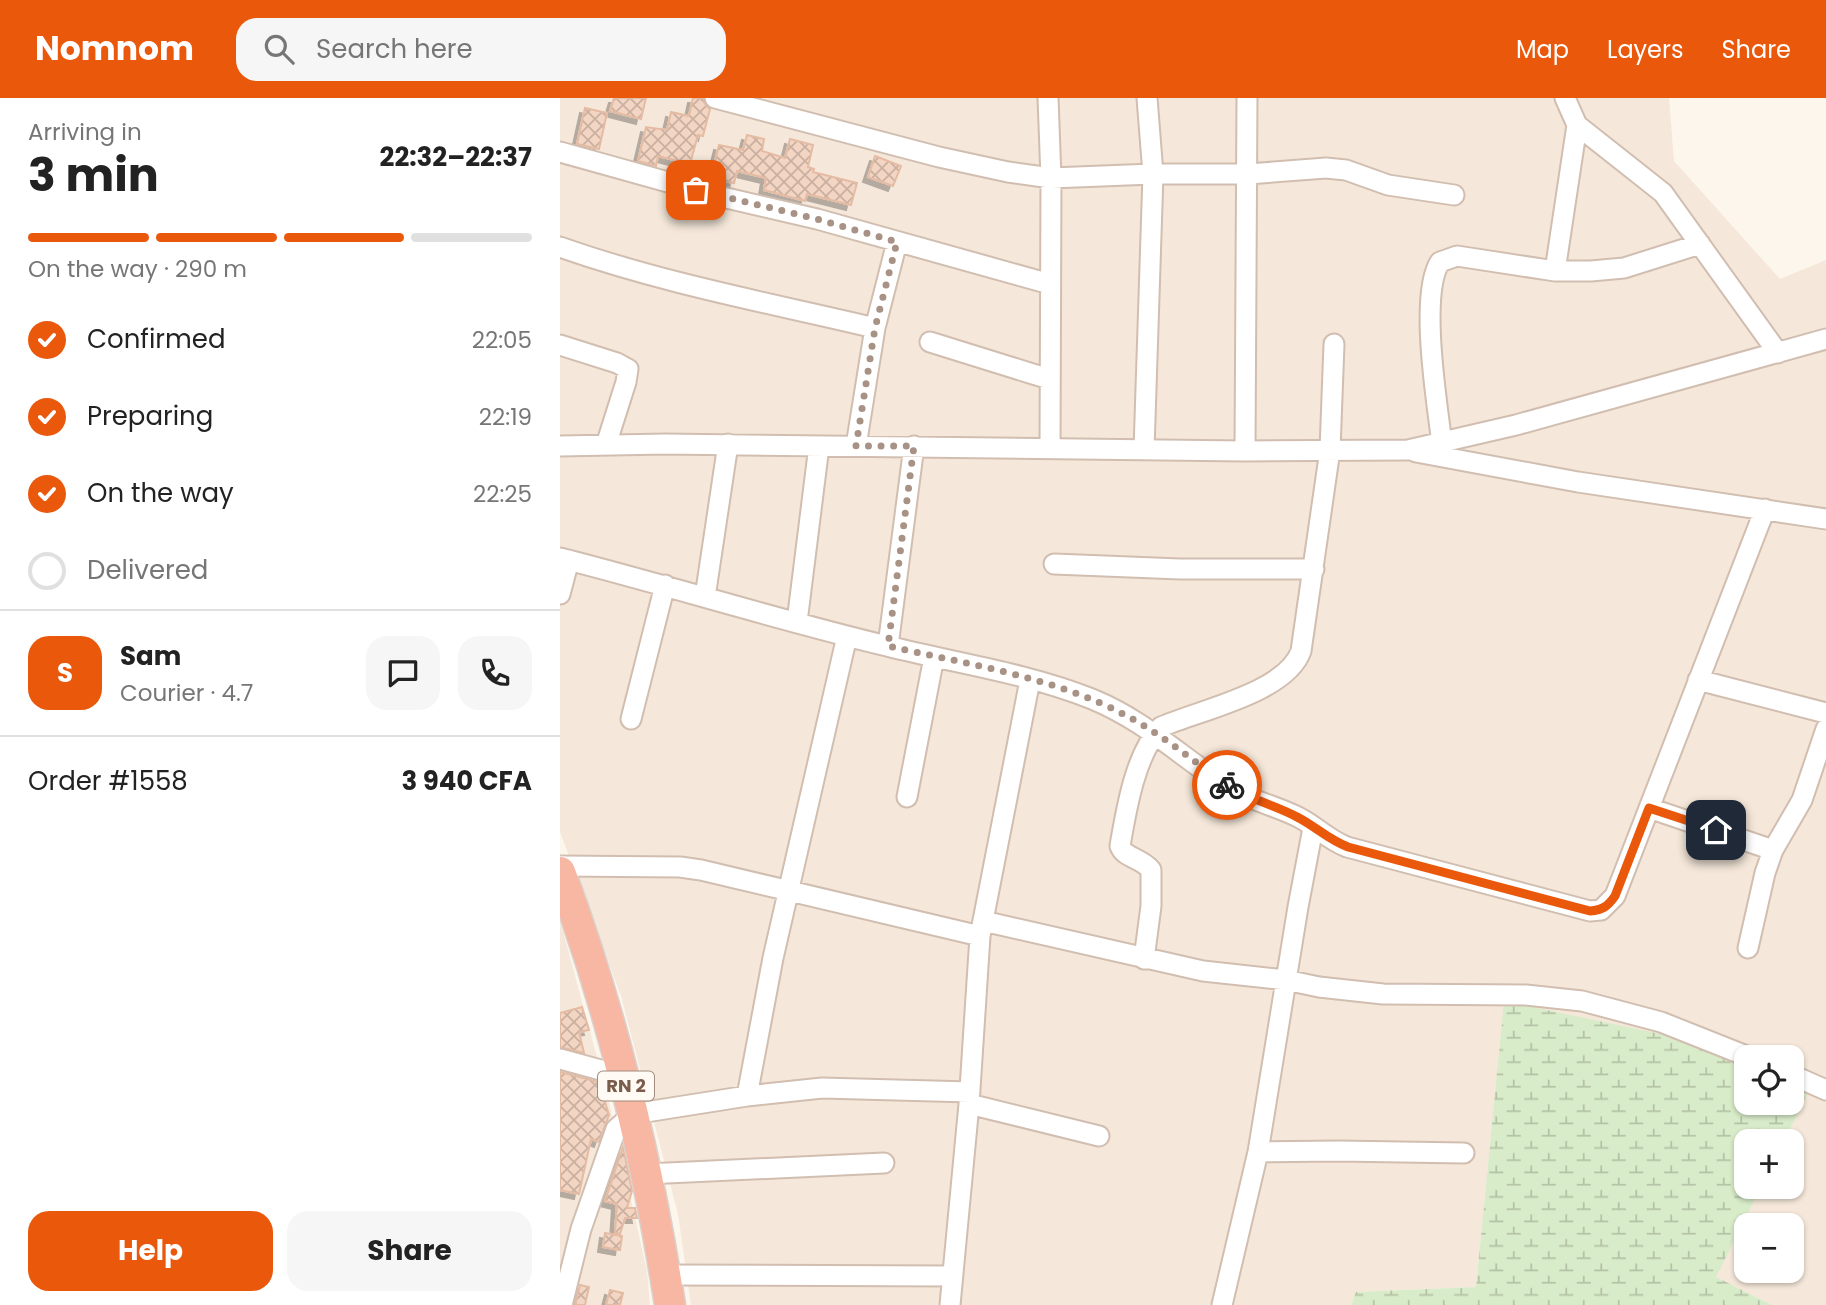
<!DOCTYPE html>
<meta charset="utf-8">
<style>
:root{--surface:#fff;--page:#f6f6f6;--text:#222;--muted:#767676;--line:#e0e0e0;--accent:#ea580c}
body{margin:0;font-family:Poppins,sans-serif;background:var(--page);color:var(--text);height:100vh;display:flex;flex-direction:column;font-size:26px;white-space:nowrap}
*{box-sizing:border-box;margin:0}
p{font-size:23px;color:var(--muted)}
.icon{flex:none;width:38px;height:38px;fill:none;stroke:currentColor;stroke-width:2;stroke-linecap:round;stroke-linejoin:round}
.map{position:relative;flex:1;overflow:hidden}
.sheet{display:flex;flex-direction:column;background:var(--surface);width:560px}
.sheet>*{flex:none}
.fabs{position:absolute;left:1174px;top:947px;display:grid;gap:14px}
.fabs a{display:grid;place-items:center;width:70px;height:70px;border-radius:14px;background:var(--surface);box-shadow:0 2px 5px #0004;font-size:35px}
.pin{position:absolute;display:grid;place-items:center;width:60px;height:60px;color:#fff;margin:-30px;border-radius:14px;box-shadow:0 4px 10px #0006}
.courier{position:absolute;display:grid;place-items:center;width:70px;height:70px;margin:-35px;border:5px solid #ea580c;border-radius:50%;background:#fff;color:#222;box-shadow:0 2px 9px #0007}
.head em{font-style:normal;font-weight:700}
.head div{display:flex;flex-direction:column-reverse}
.head{display:flex;align-items:center;justify-content:space-between;height:119px;padding:0 28px}
h1{font-size:46px;font-weight:700;line-height:52px}
.bar{display:grid;grid-template-columns:repeat(4,1fr);gap:10px 7px;align-content:center;height:84px;padding:0 28px}
.bar i{height:9px;border-radius:5px;background:var(--line)}
.bar .current{background:var(--accent)}
.bar p{grid-column:span 4}
.line{display:flex;align-items:center;gap:18px;padding:0 28px;border-top:2px solid var(--line)}
.line div{flex:1}
.round{display:grid;place-items:center;flex:none;width:74px;height:74px;border-radius:21px;background:var(--page)}
ol{padding:0 28px;list-style:none}
li{display:flex;align-items:center;gap:21px;height:77px}
li p{margin-inline-start:auto}
li .icon{padding:7px;border-radius:50%;background:var(--accent);color:#fff;stroke-width:4}
li:last-child{color:var(--muted)}
li i{width:38px;height:38px;border:4px solid var(--line);border-radius:50%}
.cta{display:flex;gap:14px;margin-top:auto;padding:14px 28px}
.cta a{flex:1;height:80px;border-radius:21px;background:var(--accent);color:#fff;font-size:28px;font-weight:700;line-height:80px;text-align:center}
.cta a+a{background:var(--page);color:var(--text)}
header{display:flex;align-items:center;gap:42px;box-sizing:border-box;height:98px;padding:0 35px;background:var(--accent);color:#fff}
header strong{font-size:33px}
nav{display:flex;gap:38px;margin-inline-start:auto;font-size:24px}
.search{width:490px;height:63px;background:var(--page);display:flex;align-items:center;gap:18px;box-sizing:border-box;padding:0 24px;border-radius:21px;color:var(--muted);font-size:26px}
main{display:flex;flex:1;min-height:0}
.map>svg:first-child{display:block}
.residential{fill:#f5e8da;fill-rule:evenodd}
.wetland{fill:url(#wetland-marsh)}
.building{fill:url(#building-cross-hatch);stroke:#e6bba3;stroke-width:2;filter:url(#shadow)}
.lines{fill:none;stroke-linecap:round;stroke-linejoin:round}
.minor-casing{stroke:#d1beb0;stroke-width:23}
.highway-casing{stroke:#dad1cd;stroke-width:33}
.minor{stroke:#fff;stroke-width:19}
.highway{stroke:#f7b7a3;stroke-width:30}
.done{stroke:#a89285;stroke-width:7;stroke-dasharray:0 12.6}
.route{stroke:#ea580c;stroke-width:9}
.labels{text-anchor:middle;stroke-width:5;stroke-linejoin:round;paint-order:stroke}
.shield{fill:#fffaf3;stroke:#a28b7f;stroke-width:2}
.shield-label{font-size:18px;font-weight:bold;fill:#7a5c4d}
</style>
<header>
<strong>Nomnom</strong>
<div class="search"><svg class="icon" aria-label="search" viewBox="0 0 24 24"><circle cx="10" cy="10" r="6"/><path d="M15 15l6 6"/></svg>Search here</div>
<nav><a>Map</a><a>Layers</a><a>Share</a></nav>
</header>
<main>
<section class="sheet">
<div class="head"><div><h1>3 min</h1><p>Arriving in</p></div><em>22:32–22:37</em></div>
<div class="bar"><i class="current"></i><i class="current"></i><i class="current"></i><i></i><p>On the way · 290 m</p></div>
<ol>
<li><svg class="icon" aria-label="check" viewBox="0 0 24 24"><path d="M5 12l5 5 9-10"/></svg>Confirmed<p>22:05</p></li>
<li><svg class="icon" aria-label="check" viewBox="0 0 24 24"><path d="M5 12l5 5 9-10"/></svg>Preparing<p>22:19</p></li>
<li><svg class="icon" aria-label="check" viewBox="0 0 24 24"><path d="M5 12l5 5 9-10"/></svg>On the way<p>22:25</p></li>
<li><i></i>Delivered</li>
</ol>
<div class="line" style="height:126px"><b class="round" style="background:var(--accent);color:#fff">S</b><div><b>Sam</b><p>Courier · 4.7</p></div><a class="round"><svg class="icon" aria-label="chat" viewBox="0 0 24 24"><path d="M4 5h16v11H9l-5 4z"/></svg></a><a class="round"><svg class="icon" aria-label="phone" viewBox="0 0 24 24"><path d="M5 4h4l2 5-3 2q2 4 5 5l2-3 5 2v4C11 20 4 13 5 4z"/></svg></a></div>
<div class="line" style="height:91px"><div>Order #1558</div><b>3 940 CFA</b></div>
<div class="cta"><a>Help</a><a>Share</a></div>
</section>
<div class="map">
<svg width="1266" height="1207" viewBox="0 0 1266 1207">
<defs>
<pattern id="wetland-marsh" width="20" height="14" patternUnits="userSpaceOnUse" patternTransform="scale(1.75)"><rect width="20" height="14" fill="#d8ecc9"/><path d="M1 5h8M5 5V1M11 12h8M15 12V8" fill="none" stroke="#b4c2a5"/></pattern>
<pattern id="building-cross-hatch" width="8" height="8" patternUnits="userSpaceOnUse" patternTransform="scale(1.75)"><rect width="8" height="8" fill="#f3d5c3"/><path d="M0 0l8 8M0 8l8-8" fill="none" stroke="#cab0a1"/></pattern>
<filter id="shadow"><feDropShadow dx="-5" dy="5" stdDeviation="0" flood-color="#0004"/></filter>
</defs>
<rect width="100%" height="100%" fill="#fdf6ec"/>
<!-- residential -->
<path class="residential" d="M0 0H1109L1114 63 1220 181 1266 162V1207H1212L1155 1179 1201 1089 1232 1088V1043H1224L1242 1006 1232 1003V959H1186L942 926 916 1189 796 1194 791 1207H131L118 1116 61 898 0 734ZM1186 1127H1232V1172H1186Z
M0 822 48 1000 87 1173 90 1207H0Z"/>
<!-- wetland -->
<path class="wetland" d="M944 903 1129 942 1186 962V1004H1232V978L1253 985 1224 1043H1186V1088L1201 1089 1156 1179 1212 1207H791L796 1194 916 1189Z"/>
<!-- building -->
<path class="building" d="M54 0H86L81 21 50 13Z
M133 0H143L146 8 150 11 143 38 138 37 130 66 98 58 96 68 78 63 86 29 107 32 111 14 129 18Z
M25 10 47 15 39 51 17 46Z
M187 37 204 41 202 53 225 60 230 41 253 47 248 69 254 71 253 74 297 85 291 107 247 96 245 103 204 92 206 80 177 73 174 85 151 80 159 47 183 52Z
M315 58 341 68 333 88 308 79Z
M22 909 29 932 19 934 24 955 0 949V915Z
M0 974 39 984 49 1017 39 1044 31 1041 19 1096 0 1092Z
M63 1049 72 1093 67 1110H75L77 1120H65L60 1136 55 1135 57 1106 45 1103Z
M45 1135 62 1138 60 1152 43 1149Z
M20 1187 29 1189 25 1207H15Z
M50 1192 63 1195 60 1207H46Z"/>
<g class="lines">
<defs>
<path id="minor" d="M155 0 379 59 448 74 491 80 593 76H688L766 70 786 72 828 87 894 97
M488 0 491 80 490 350
M1005 0 1017 27 1103 95 1218 255
M0 54 158 98 257 121 490 186
M0 149C102 185 209 205 315 230
M995 173 1017 27
M370 244 489 281
M0 247 57 265 68 271 66 284 46 347
M882 346C877 305 859 196 880 164L897 158 995 173H1031L1064 170 1140 146
M0 348 105 346 685 353 848 352 956 327 1266 241
M296 348 315 230 337 144
M584 352 593 76 587 0
M685 353 687 0
M856 354 1018 384 1266 421
M0 460C110 488 218 522 327 548 395 565 467 575 532 601 588 624 621 660 670 690 692 703 716 708 738 719 756 728 767 741 787 749L1030 813 1041 812 1055 798 1205 411
M494 466 620 471H754
M0 496 9 462
M145 499 168 346
M237 524 259 348
M328 548 354 348
M1138 582 1266 615
M71 621 105 487
M347 699 374 559
M1089 710 1213 752
M0 768 120 769 141 772 420 838
M423 823 643 873 726 882 759 889 823 896 966 897 1022 903 1101 924 1189 959
M1188 850 1205 775 1213 752 1242 702 1266 631
M584 861 591 808V772C582 760 564 760 560 748 566 713 575 656 601 629 639 612 726 595 741 553L770 352 774 246
M0 961 63 978
M1232 977 1266 992
M187 998 213 860 287 538
M409 1006 539 1038
M698 1054 779 1053 904 1055
M86 1076 324 1065
M105 1177 392 1178
M2 1207 21 1131 56 1031 73 1016 187 998 262 990 410 994
M390 1207 409 1006 420 838 470 582
M662 1207 698 1054 738 809 753 730"/>
<path id="highway" d="M0 774C52 914 87 1059 110 1207"/>
</defs>
<!-- minor casing -->
<use href="#minor" class="minor-casing"/>
<!-- highway casing -->
<use href="#highway" class="highway-casing"/>
<!-- minor -->
<use href="#minor" class="minor"/>
<!-- highway -->
<use href="#highway" class="highway"/>
</g>
<g class="lines">
<!-- done -->
<path class="done" d="M136 92 257 121 337 144 315 230 296 348H354L328 548C403 565 497 580 565 617 602 636 633 663 667 687"/>
<!-- route -->
<path class="route" d="M667 687C690 702 716 707 739 720 756 729 769 742 788 749L1030 813C1043 812 1048 808 1055 798L1089 710 1156 732"/>
</g>
<g class="labels">
<!-- shield labels -->
<rect class="shield" x="38" y="973.5" width="56" height="29" rx="5"/>
<g class="shield-label">
<text x="66" y="994">RN 2</text>
</g>
</g>
</svg>
<div class="fabs">
<a><svg class="icon" aria-label="locate" viewBox="0 0 24 24"><circle cx="12" cy="12" r="6"/><path d="M12 2v4M12 18v4M2 12h4M18 12h4"/></svg></a>
<a>+</a>
<a>−</a>
</div>
<div class="pin" style="left:136px;top:92px;background:#ea580c"><svg class="icon" aria-label="bag" viewBox="0 0 24 24"><path d="M5 8h14l-1 12H6zM9 8a3 3 0 0 1 6 0"/></svg></div>
<div class="pin" style="left:1156px;top:732px;background:#1f2937"><svg class="icon" aria-label="home" viewBox="0 0 24 24"><path d="M3 11l9-7 9 7M6 9v11h12V9"/></svg></div>
<div class="courier" style="left:667px;top:687px"><svg class="icon" aria-label="bike" viewBox="0 0 24 24"><circle cx="6" cy="16" r="4"/><circle cx="18" cy="16" r="4"/><path d="M6 16l4-8h5l3 8M10 8l3 8H6M13 5h3"/></svg></div>
</div>
</main>
